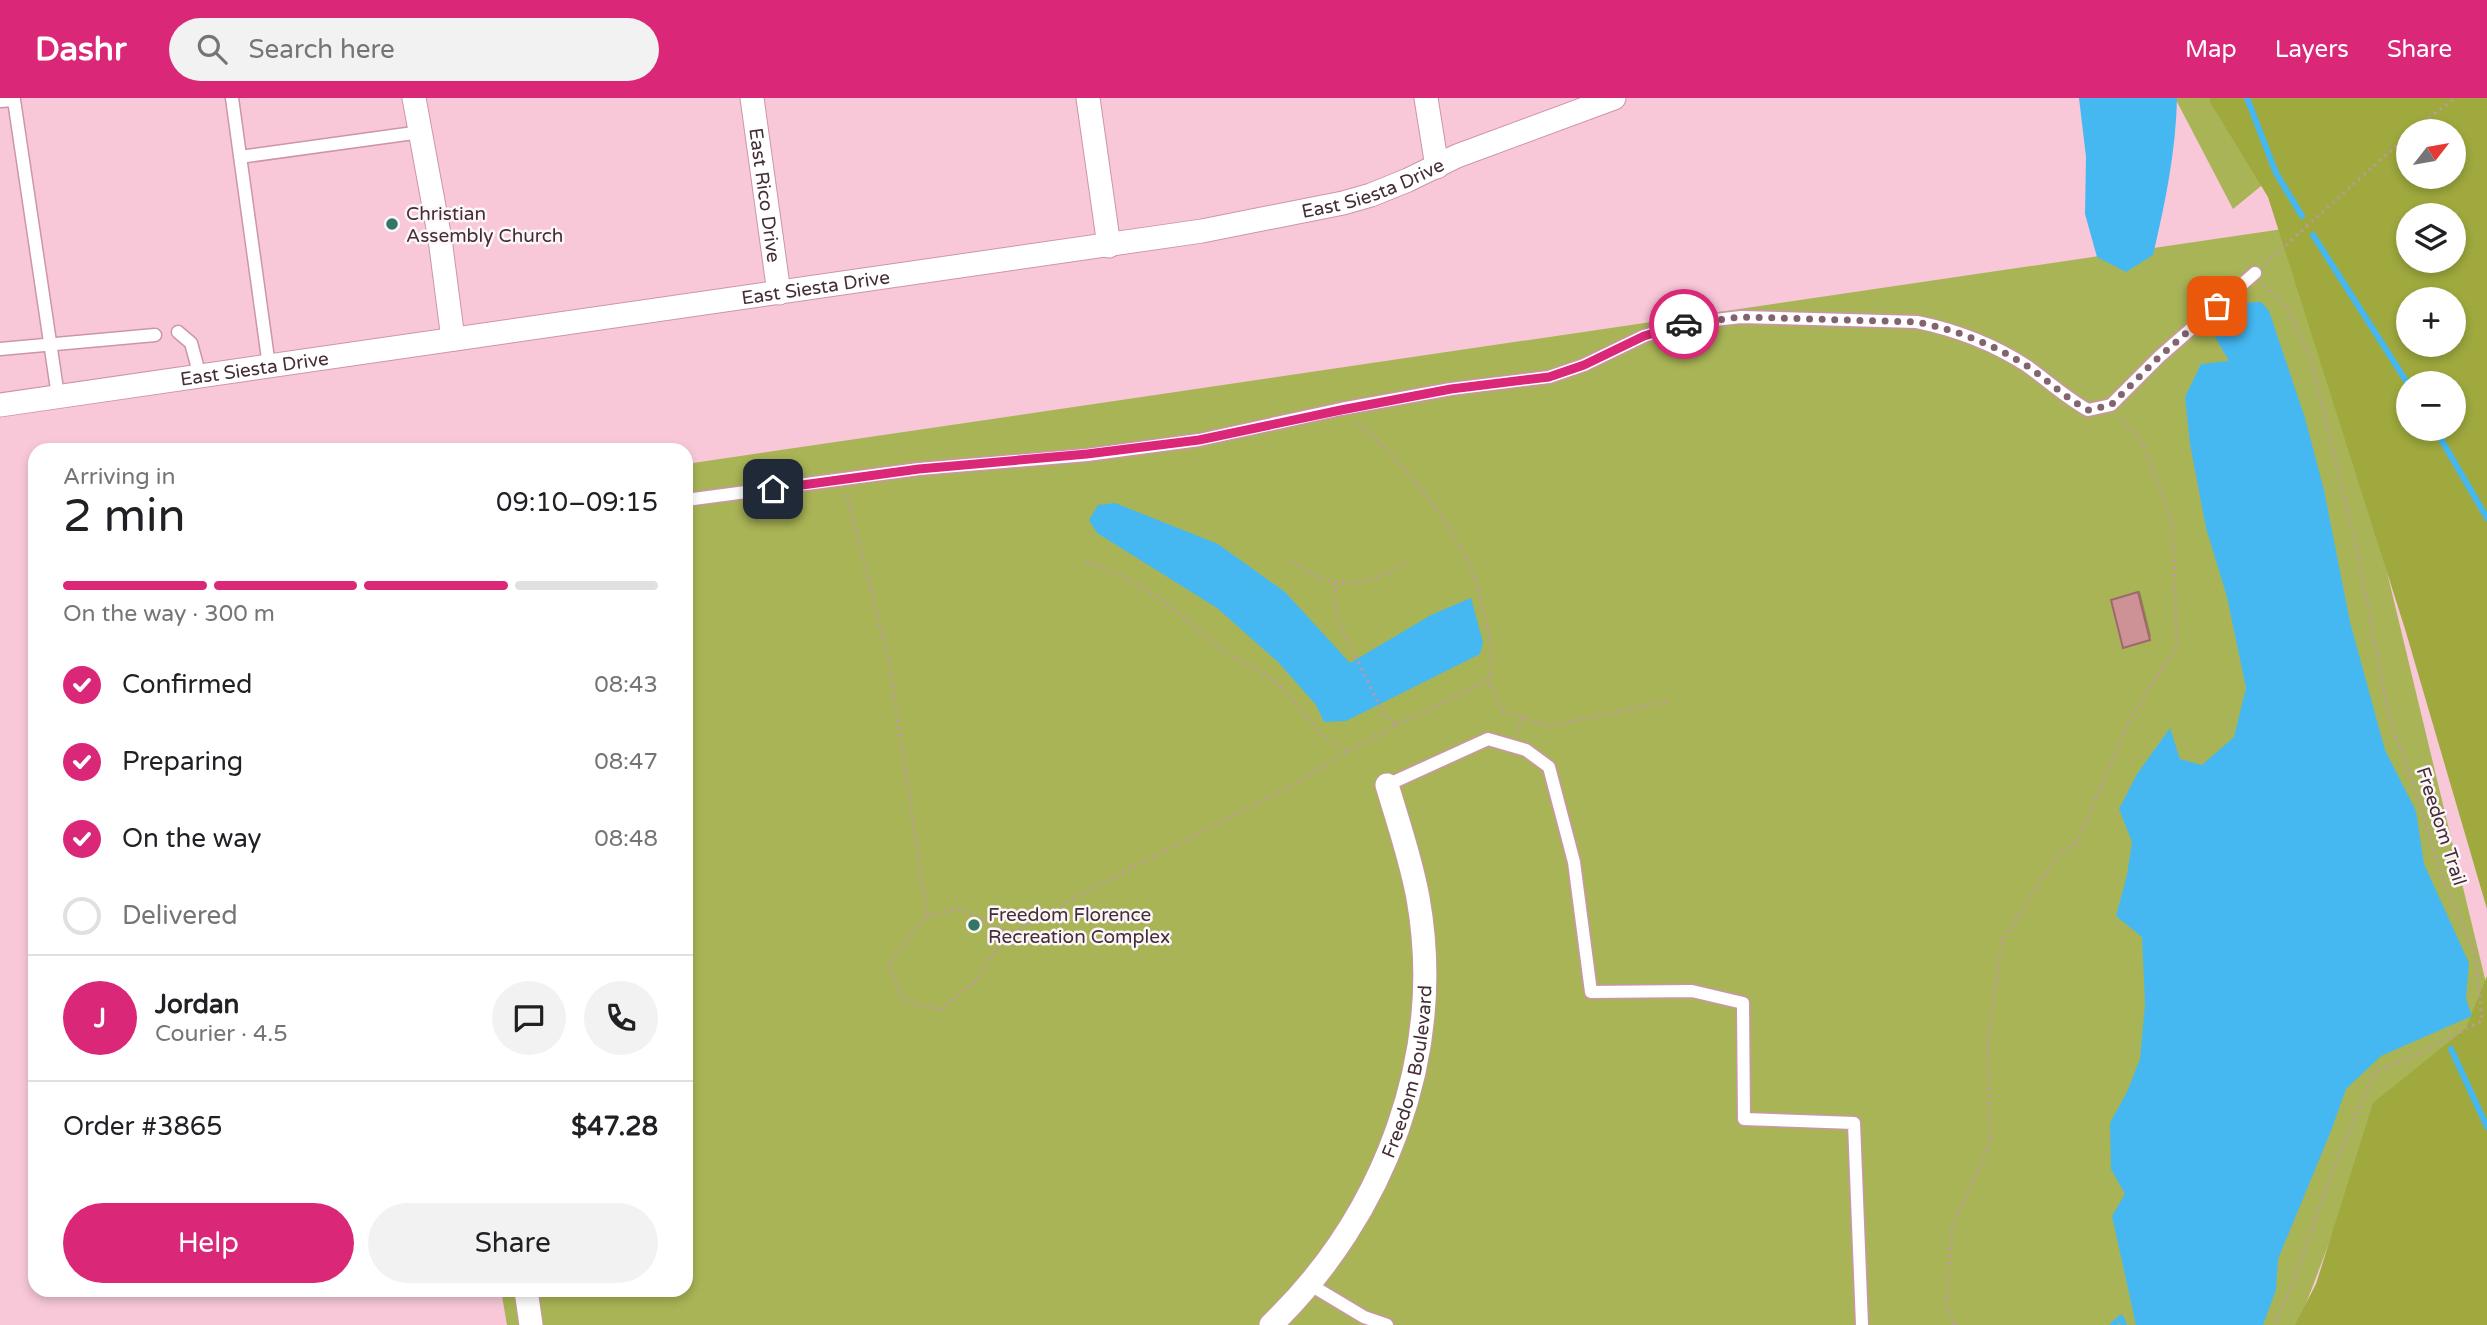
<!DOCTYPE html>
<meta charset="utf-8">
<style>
:root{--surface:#fff;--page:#f2f2f2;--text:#202124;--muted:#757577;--line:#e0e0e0;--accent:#db2777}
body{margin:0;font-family:"Varela Round",sans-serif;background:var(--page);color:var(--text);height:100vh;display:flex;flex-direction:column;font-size:26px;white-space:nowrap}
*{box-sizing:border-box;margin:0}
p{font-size:23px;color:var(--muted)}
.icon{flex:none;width:38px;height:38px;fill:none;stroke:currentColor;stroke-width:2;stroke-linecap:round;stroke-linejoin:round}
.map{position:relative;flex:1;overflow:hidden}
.drawer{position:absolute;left:28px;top:345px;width:665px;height:854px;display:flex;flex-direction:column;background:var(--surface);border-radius:21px;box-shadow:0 4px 10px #0003}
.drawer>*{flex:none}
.needle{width:46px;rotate:59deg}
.controls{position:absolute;left:2396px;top:21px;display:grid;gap:14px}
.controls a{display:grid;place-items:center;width:70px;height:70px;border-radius:50%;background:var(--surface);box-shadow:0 4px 10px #0003;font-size:35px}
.pin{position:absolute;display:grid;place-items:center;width:60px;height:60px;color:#fff;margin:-30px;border-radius:14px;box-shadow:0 4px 10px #0006}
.courier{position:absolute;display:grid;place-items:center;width:70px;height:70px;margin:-35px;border:5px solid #db2777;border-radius:50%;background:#fff;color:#222;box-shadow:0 2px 9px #0007}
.head em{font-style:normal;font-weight:600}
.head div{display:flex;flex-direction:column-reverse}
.head{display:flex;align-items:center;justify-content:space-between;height:119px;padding:0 35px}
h1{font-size:46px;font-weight:600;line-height:52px}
.bar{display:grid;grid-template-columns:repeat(4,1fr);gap:10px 7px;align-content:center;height:84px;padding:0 35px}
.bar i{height:9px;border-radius:5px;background:var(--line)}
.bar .on{background:var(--accent)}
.bar p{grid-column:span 4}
.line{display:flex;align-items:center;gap:18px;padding:0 35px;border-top:2px solid var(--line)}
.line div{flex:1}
.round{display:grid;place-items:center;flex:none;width:74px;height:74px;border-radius:37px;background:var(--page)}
ol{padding:0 35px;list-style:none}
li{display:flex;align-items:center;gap:21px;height:77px}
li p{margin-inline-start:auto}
li .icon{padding:7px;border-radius:50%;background:var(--accent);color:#fff;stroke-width:4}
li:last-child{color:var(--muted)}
li i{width:38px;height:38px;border:4px solid var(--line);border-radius:50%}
.action{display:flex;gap:14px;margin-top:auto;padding:14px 35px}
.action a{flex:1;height:80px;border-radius:42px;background:var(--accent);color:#fff;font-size:28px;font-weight:600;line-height:80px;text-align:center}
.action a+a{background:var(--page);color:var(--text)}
header{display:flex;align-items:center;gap:42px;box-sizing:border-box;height:98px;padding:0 35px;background:var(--accent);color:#fff}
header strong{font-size:33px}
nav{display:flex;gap:38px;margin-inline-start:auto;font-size:24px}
.search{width:490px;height:63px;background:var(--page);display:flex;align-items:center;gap:18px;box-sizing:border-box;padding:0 24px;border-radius:38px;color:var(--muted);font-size:26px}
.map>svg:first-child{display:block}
.green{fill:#a9b456;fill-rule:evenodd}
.forest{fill:#9fa93e;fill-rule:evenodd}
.water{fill:#45b8f2}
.shadow{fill:#0003}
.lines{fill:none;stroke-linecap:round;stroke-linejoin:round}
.stream{stroke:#45b8f2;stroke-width:6}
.building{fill:#cd9296;stroke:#a0686c;stroke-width:2}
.service-casing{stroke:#cd95aa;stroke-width:15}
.minor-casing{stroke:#cd95aa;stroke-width:25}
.path{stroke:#bf97a5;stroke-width:3.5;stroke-dasharray:2 5;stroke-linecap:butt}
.service{stroke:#fff;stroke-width:12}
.minor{stroke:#fff;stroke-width:23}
.done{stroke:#83636f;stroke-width:7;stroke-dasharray:0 12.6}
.route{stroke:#db2777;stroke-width:9}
.poi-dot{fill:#347665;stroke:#fdf6f9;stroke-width:2.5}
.labels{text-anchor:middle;stroke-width:5;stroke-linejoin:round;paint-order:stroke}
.street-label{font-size:19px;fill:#442d36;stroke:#fdf6f9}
.poi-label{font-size:19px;fill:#442d36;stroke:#fdf6f9;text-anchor:start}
</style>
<header>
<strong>Dashr</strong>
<div class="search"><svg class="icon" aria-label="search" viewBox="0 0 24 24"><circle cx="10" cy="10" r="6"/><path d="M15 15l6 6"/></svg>Search here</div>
<nav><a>Map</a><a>Layers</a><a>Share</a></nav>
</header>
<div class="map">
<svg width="2487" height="1227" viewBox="0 0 2487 1227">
<rect width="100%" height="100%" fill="#f8c8d9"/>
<!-- green -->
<path class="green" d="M2175 0H2369L2233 111Z
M2454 79 2487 673 2306 138 2487 889V928L2376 1021 2298 1227H507L501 1192H686V366L2303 128ZM2408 117H2454V163H2408ZM2408 201H2454V247H2408ZM2408 285H2454V331H2408Z"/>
<!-- forest -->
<path class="forest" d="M2210 0H2487V811L2405 531 2268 99 2210 4ZM2408 33H2454V79H2408ZM2408 117H2454V163H2408ZM2408 201H2454V247H2408ZM2408 285H2454V331H2408Z
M2487 878V1227H2295L2316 1186 2373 1005 2466 930Z"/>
<!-- water -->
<path class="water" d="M2079 0H2177C2176 53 2165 106 2153 157L2126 174 2097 159 2085 116 2086 59Z
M2261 204 2269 213 2305 320 2324 392 2350 524 2385 652 2416 713 2424 766 2469 865 2466 901 2472 918 2381 958 2346 991 2331 1033 2278 1161 2276 1192 2263 1227H2136L2112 1118 2125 1096 2111 1071 2110 1025 2127 994 2140 961 2145 906 2142 839 2116 818 2127 777 2132 744 2119 711 2137 676 2170 630 2180 661 2202 667 2234 639 2246 590 2227 499 2206 430 2190 346 2185 299 2201 266 2229 263 2215 239 2217 217 2239 205Z
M1115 405 1218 446 1285 494 1350 565 1431 517 1471 500 1483 544 1480 556 1346 623 1324 624 1316 607 1278 564 1217 510 1097 435 1089 422 1098 407Z"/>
<!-- shadow -->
<path class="shadow" d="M2140 493 2151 538 2149 540 2113 502Z"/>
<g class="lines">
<!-- stream -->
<path class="stream" d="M2247 0 2276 75 2302 118
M2313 137 2408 286
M2435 331 2487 420
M2451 951 2487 1029
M2113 1227 2121 1220 2124 1227"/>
</g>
<!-- building -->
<path class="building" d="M2138 494 2150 542 2123 550 2111 502Z"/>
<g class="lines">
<defs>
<path id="service" d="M232 0 269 268
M0 3 14 2 58 298
M240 59 421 34
M178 234 191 245 200 278
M0 251 155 237
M686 402 919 371 1087 357 1199 342 1341 311 1451 291 1549 279 1584 267 1644 238 1688 225 1741 219 1917 224C1956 232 1993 246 2027 268 2048 283 2065 299 2088 312L2111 307 2159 259 2255 175
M1387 687 1488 641 1526 652 1549 669 1574 764 1591 894 1692 893 1743 905 1744 1021 1854 1025 1862 1227
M1309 1186 1364 1219 1387 1227"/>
<g id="minor">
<path d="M414 0 440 141 453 241"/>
<path id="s1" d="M752 0 779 195"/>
<path d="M1088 0 1109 148"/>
<path d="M1426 0 1437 69"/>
<path id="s2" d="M0 307 1202 133 1343 105 1371 97 1408 82 1457 58 1614 0"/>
<path d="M526 1192 531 1227"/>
<path id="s3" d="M1271 1227C1384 1118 1446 957 1418 800 1411 761 1398 724 1387 687"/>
</g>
</defs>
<!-- service casing -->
<use href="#service" class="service-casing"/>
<!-- minor casing -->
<use href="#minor" class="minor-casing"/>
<!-- path -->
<path class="path" d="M2412 33 2455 0
M2265 166 2408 37
M2264 187 2287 209 2311 261 2356 447 2388 614 2419 703 2438 768 2476 859 2482 923 2421 954 2375 974 2334 1069 2291 1190 2274 1227
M1356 324C1404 365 1448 419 1474 477 1479 490 1481 505 1485 519 1490 542 1495 560 1488 582
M847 397 889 563 927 817
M1087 463C1117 475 1146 489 1171 509 1191 525 1209 543 1230 557 1244 566 1259 571 1272 581 1303 605 1312 640 1349 653L1396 627
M1291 463C1334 494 1364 491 1408 463
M1335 485V510L1339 526 1384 616 1396 627 1488 582 1503 613 1549 628 1670 603
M1518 634 1522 619
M1011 835 960 811 927 817 888 866 904 903 940 912 976 883 989 860 1011 835 1093 790 1283 692 1349 653
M1955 1227 1946 1207 1952 1130 1990 1045 1988 939 2002 843 2059 756 2077 745 2129 623 2177 547 2172 422 2142 345 2121 319"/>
<!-- service -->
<use href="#service" class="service"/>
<!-- minor -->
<use href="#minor" class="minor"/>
</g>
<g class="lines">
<!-- done -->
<path class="done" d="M1684 226 1741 219 1917 224C1956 232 1993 246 2027 268 2049 283 2064 299 2088 312L2111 307 2159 259 2217 208"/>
<!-- route -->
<path class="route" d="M773 391 919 371 1087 356 1199 342 1341 312 1451 291 1549 279 1584 267 1644 238 1684 226"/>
</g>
<!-- markers -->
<g class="poi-dot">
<circle cx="392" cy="126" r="7"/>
<circle cx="974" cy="827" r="7"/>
</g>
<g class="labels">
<!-- street labels -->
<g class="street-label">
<text dy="7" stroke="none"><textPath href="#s2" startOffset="1391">East Siesta Drive</textPath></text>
<text dy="7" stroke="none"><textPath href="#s1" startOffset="98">East Rico Drive</textPath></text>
<text dy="7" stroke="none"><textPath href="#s2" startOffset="824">East Siesta Drive</textPath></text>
<text dy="7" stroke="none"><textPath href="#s2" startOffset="257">East Siesta Drive</textPath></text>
<text transform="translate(2442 728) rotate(72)" y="7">Freedom Trail</text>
<text dy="7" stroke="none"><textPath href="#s3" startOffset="294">Freedom Boulevard</textPath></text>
</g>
<!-- poi labels -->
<g class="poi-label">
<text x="406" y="122">Christian<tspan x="406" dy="22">Assembly Church</tspan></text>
<text x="988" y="823">Freedom Florence<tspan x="988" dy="22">Recreation Complex</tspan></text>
</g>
</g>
</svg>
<div class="controls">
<a><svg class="needle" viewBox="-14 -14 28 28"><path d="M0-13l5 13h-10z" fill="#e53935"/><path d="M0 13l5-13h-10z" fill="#757577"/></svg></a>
<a><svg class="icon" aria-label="layers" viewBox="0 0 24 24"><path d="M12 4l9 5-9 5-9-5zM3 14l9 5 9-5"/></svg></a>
<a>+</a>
<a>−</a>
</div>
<div class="pin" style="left:2217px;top:208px;background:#ea580c"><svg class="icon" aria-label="bag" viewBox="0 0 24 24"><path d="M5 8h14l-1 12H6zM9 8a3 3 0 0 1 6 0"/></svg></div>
<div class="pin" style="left:773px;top:391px;background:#1f2937"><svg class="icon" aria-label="home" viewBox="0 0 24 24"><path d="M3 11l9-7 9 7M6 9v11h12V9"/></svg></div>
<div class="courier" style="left:1684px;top:226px"><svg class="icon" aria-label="car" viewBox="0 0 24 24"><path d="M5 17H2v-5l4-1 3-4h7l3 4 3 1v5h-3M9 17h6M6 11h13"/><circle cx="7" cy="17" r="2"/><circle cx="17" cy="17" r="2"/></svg></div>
<section class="drawer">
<div class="head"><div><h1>2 min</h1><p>Arriving in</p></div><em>09:10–09:15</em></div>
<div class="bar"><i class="on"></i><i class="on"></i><i class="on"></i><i></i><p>On the way · 300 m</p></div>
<ol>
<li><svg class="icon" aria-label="check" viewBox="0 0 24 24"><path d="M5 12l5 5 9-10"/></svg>Confirmed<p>08:43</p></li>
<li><svg class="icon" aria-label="check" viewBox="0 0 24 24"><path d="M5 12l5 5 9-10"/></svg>Preparing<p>08:47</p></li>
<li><svg class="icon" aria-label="check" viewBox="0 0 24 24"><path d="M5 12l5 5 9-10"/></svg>On the way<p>08:48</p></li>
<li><i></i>Delivered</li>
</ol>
<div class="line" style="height:126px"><b class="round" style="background:var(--accent);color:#fff">J</b><div><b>Jordan</b><p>Courier · 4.5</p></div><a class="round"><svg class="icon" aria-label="chat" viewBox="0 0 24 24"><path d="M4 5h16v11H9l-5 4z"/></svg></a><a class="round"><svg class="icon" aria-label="phone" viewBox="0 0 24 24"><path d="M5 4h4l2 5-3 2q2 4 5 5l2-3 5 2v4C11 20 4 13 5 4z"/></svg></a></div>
<div class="line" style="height:91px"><div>Order #3865</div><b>$47.28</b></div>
<div class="action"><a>Help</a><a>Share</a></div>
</section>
</div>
